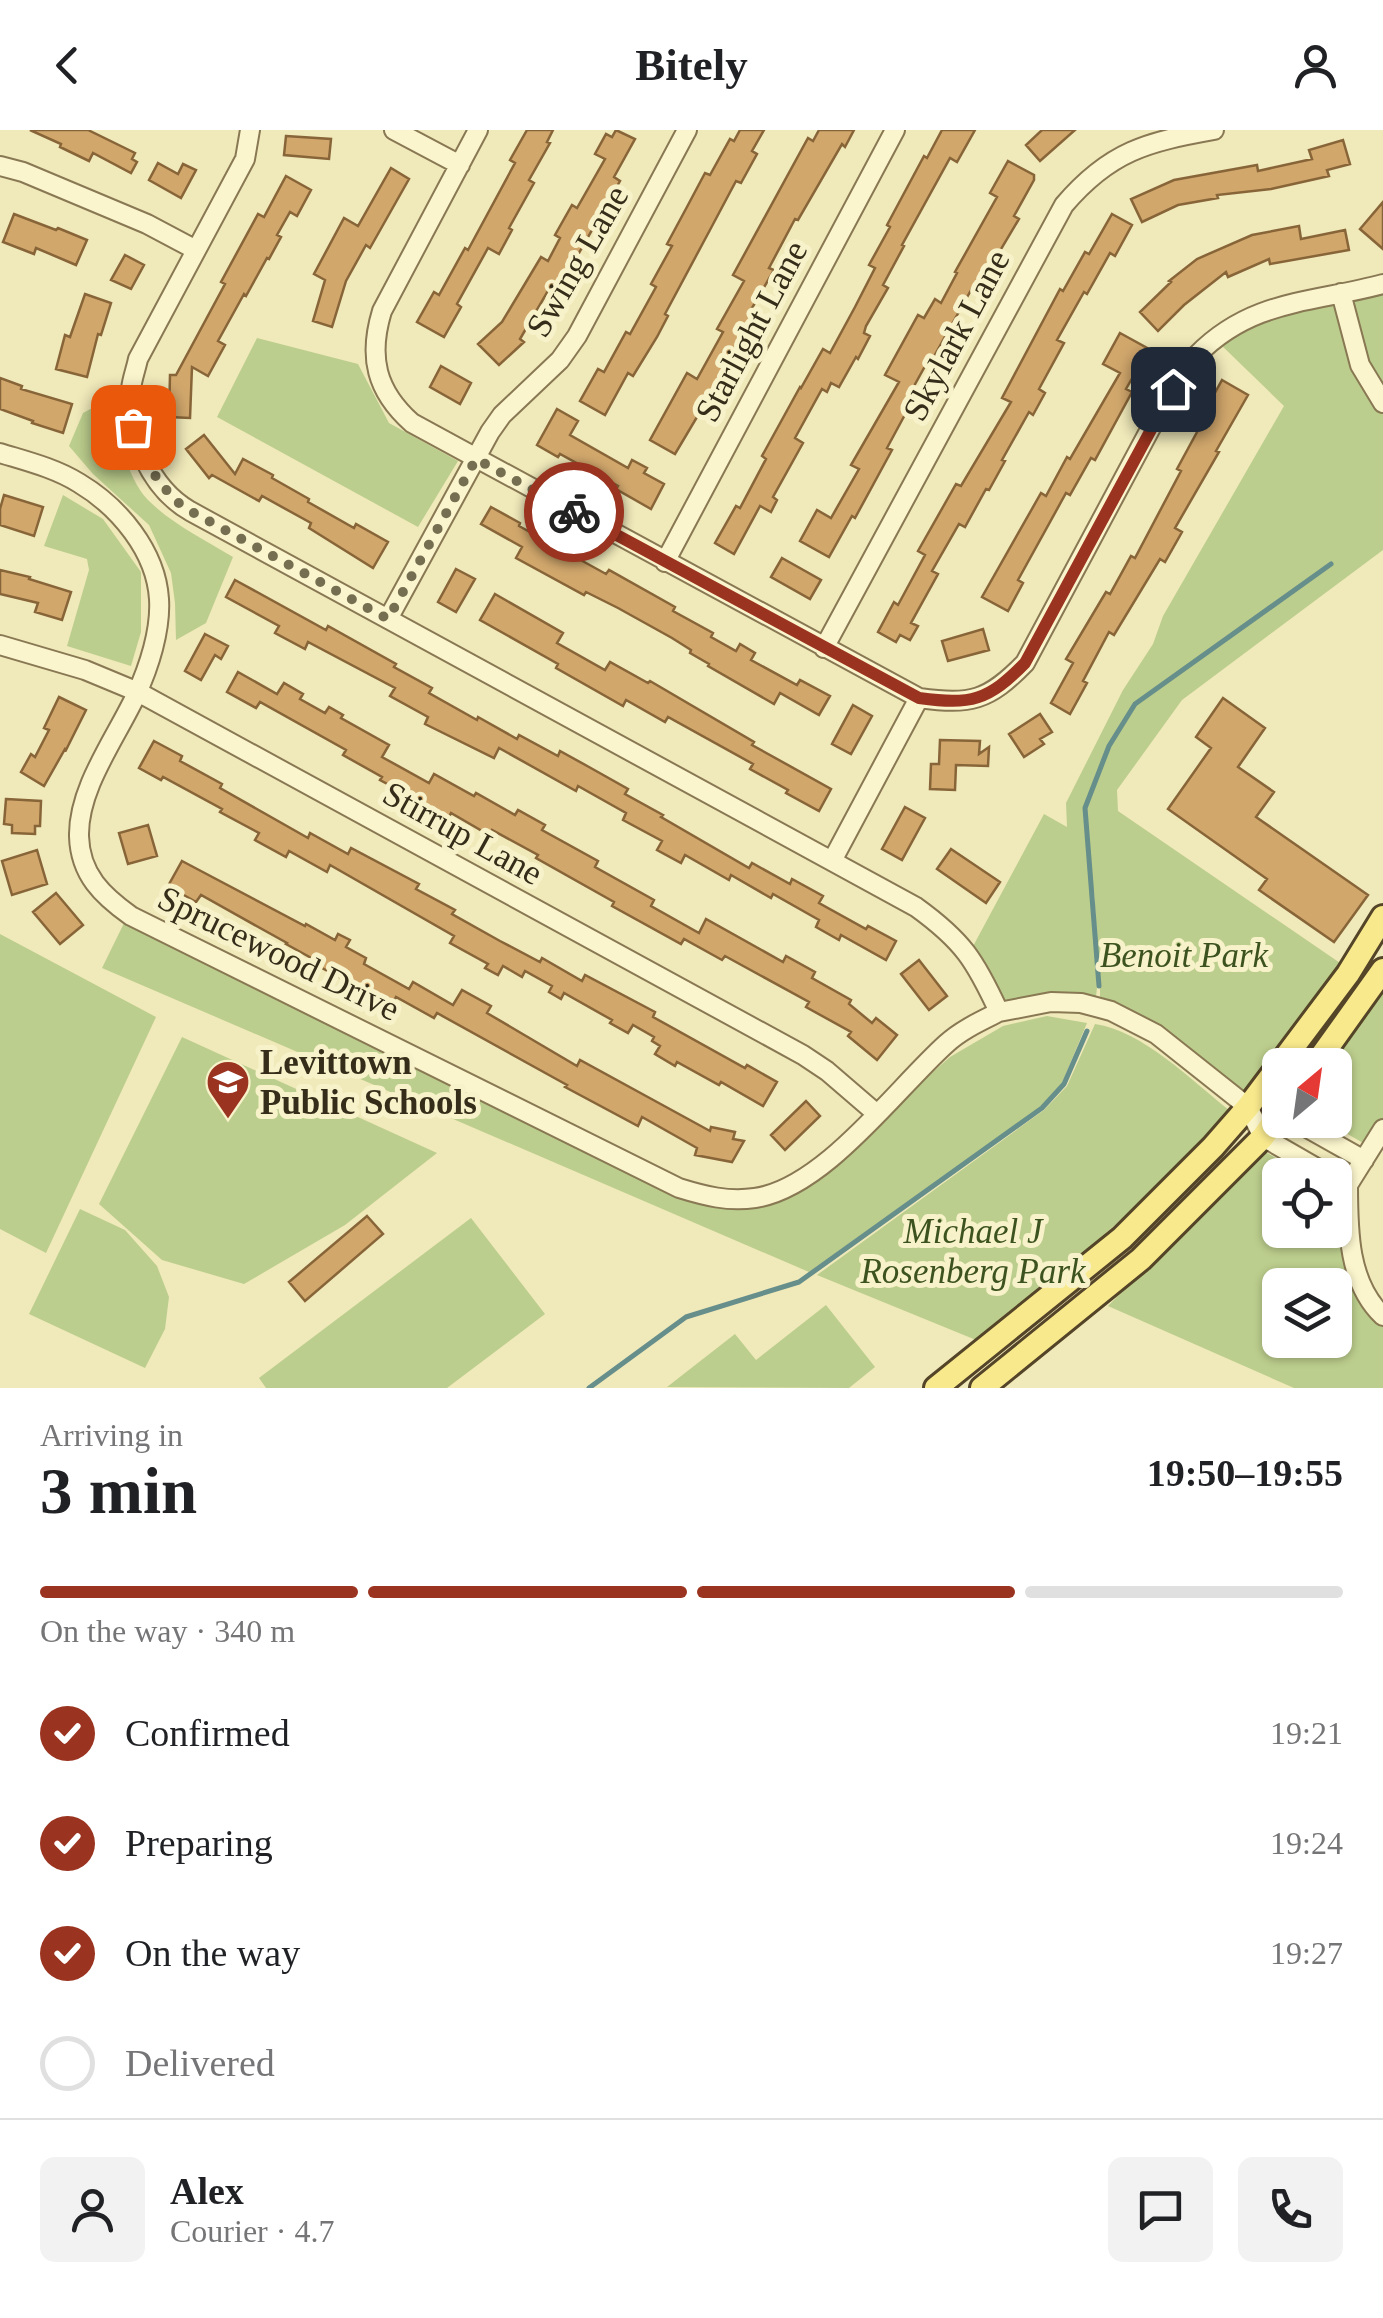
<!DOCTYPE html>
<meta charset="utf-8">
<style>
:root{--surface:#fff;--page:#f2f2f2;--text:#202124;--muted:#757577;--line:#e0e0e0;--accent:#9a331f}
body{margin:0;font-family:"Times New Roman",serif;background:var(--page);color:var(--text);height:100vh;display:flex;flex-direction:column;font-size:38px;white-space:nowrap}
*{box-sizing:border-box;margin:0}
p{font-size:32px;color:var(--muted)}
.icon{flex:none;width:55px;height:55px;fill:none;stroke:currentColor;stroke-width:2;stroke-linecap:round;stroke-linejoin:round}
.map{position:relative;height:1258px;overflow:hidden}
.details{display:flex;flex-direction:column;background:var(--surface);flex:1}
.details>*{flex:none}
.needle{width:65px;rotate:29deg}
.tools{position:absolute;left:1262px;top:918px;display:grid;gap:20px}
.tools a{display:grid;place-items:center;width:90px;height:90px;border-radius:15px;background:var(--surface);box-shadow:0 2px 8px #0004;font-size:50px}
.pin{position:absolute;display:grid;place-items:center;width:85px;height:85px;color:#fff;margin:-42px;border-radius:20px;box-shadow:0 5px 15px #0006}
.courier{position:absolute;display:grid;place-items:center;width:100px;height:100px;margin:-50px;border:8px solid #9a331f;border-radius:50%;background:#fff;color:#222;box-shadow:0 2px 12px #0007}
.overview em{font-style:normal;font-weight:700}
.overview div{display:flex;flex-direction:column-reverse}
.overview{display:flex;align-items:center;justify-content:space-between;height:170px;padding:0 40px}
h1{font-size:65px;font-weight:700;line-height:75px}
.bar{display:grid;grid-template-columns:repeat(4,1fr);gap:15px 10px;align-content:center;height:120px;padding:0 40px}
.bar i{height:12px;border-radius:8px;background:var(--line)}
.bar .selected{background:var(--accent)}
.bar p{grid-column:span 4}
.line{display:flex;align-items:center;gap:25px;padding:0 40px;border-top:2px solid var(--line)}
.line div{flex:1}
.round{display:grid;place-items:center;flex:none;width:105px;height:105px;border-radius:15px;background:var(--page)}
ol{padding:0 40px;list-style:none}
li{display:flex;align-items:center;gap:30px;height:110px}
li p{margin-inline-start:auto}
li .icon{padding:10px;border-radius:50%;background:var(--accent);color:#fff;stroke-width:4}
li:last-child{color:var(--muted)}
li i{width:55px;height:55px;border:5px solid var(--line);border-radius:50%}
header{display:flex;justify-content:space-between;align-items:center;height:130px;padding:0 40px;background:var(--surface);font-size:45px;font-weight:700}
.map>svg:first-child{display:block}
.green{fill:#bcce8d;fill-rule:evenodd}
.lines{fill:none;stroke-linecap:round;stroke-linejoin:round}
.stream{stroke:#668e8b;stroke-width:5}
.building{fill:#d1a76c;stroke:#886538;stroke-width:2.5}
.minor-casing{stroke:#887853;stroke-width:22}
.major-casing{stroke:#544428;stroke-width:28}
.minor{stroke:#fbf5cd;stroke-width:18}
.major{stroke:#f8e98d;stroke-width:22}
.done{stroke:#766e51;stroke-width:10;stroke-dasharray:0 18}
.route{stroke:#9a331f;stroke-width:12}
.labels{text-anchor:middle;stroke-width:10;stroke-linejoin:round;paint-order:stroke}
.street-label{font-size:35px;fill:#352c19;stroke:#f7f2c9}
.park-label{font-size:35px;font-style:italic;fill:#3d531f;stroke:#f7f2c9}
.poi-label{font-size:35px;font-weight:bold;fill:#352c19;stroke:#f7f2c9;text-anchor:start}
</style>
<header><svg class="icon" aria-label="back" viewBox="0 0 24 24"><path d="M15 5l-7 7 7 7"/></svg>Bitely<svg class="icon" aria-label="person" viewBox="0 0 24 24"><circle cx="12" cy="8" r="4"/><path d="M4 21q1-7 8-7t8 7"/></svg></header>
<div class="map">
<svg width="1383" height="1258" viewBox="0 0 1383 1258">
<rect width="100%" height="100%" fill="#f0e9ba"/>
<!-- green -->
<path class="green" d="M1383 155V420L1182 570 1117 660 1118 681 1362 848 1314 916 1383 827V994L1365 1014 1323 990H1335V935H1280V966L1277 965 1262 985 1158 903 1100 876V857L1094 761 1091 758 1097 858 1095 875 1001 878 971 820 1044 684 1067 697 1066 673 1123 560 1153 514 1163 486 1284 276 1218 212 1253 188Z
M257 208 358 234 389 293 458 331 418 397 217 287Z
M111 268C118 299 125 346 148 370 172 394 205 410 233 427L206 493 176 510 175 473 171 443 149 395 93 344 69 316 83 283Z
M63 365 103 389 141 442V502L131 536 67 516 89 440 87 429 44 416Z
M127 787 681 1061 735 1072 822 1039 950 927 1003 896 1047 886 1087 893 1062 953 1042 976 809 1142 102 838Z
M0 804 156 887 46 1123 0 1099Z
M1095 894C1143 901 1191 950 1229 980L1181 1034 1115 1095 1041 1159 976 1210 817 1145 1044 980 1067 956Z
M182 907 437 1023 345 1095 244 1154 162 1130 99 1074Z
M1262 1020 1306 1045H1280V1100H1335V1061L1341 1065 1343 1127 1368 1182 1383 1195V1258H1294L1108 1176ZM1280 1155H1335V1210H1280Z
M80 1079 125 1100 157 1136 169 1167 165 1199 145 1238 29 1184Z
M471 1088 545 1184 447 1258H266L259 1248Z
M826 1175 875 1237 849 1258 667 1257 735 1204 756 1230Z"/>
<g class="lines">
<!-- stream -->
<path class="stream" d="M1099 856 1085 678 1109 616 1135 574 1331 434
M589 1258 686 1187 799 1152 1042 978 1064 954 1087 901"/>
</g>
<!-- building -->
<path class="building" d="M30 0H88L135 23 132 29 137 32 131 43 93 23 89 31 60 17 61 14Z
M527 0H553L547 12 550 13 529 50 534 53 509 98 512 100 499 124 488 118 457 174 461 177 444 207 417 192 434 162 439 165 465 118 468 120 515 33 510 30Z
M616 0 635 9 614 47 620 51 559 158 552 154 520 209 524 212 499 235 478 214 502 192 541 127 548 131 560 108 555 105 572 75 577 78 605 29 595 24 606 4 612 7Z
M740 0H764L752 21 757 24 741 53 736 51 711 98 665 184 668 186 657 207 633 246 628 243 605 285 580 271 598 239 604 242 626 202 630 204 656 157 651 154 672 116 667 114 688 75 705 43 710 45 730 9 734 11Z
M819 0H854L845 17 842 14 798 90 795 89 769 138 774 140 752 178 758 181 720 251 719 250 675 324 650 310 687 243 697 249 723 202 717 199 744 151 733 145 808 8 813 11Z
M942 0H975L957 32 950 28 902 115 904 116 883 155 888 158 866 196 864 203 870 206 858 229 856 227 839 257 831 253 827 262 822 259 795 308 803 313 773 367 777 370 771 382 760 376 734 424 715 413 736 376 740 378 766 329 762 326 800 257 801 258 823 219 830 223 855 177 875 138 869 135 890 97 887 95 924 26 927 28Z
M1042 0H1075L1040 31 1026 15Z
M286 6 331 9 329 29 284 25Z
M1343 10 1350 34 1327 40 1329 46 1271 59 1217 65 1218 68 1178 75 1142 92 1131 69 1174 50 1257 35 1258 41 1312 29 1309 20Z
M1008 31 1034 45V50L1014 86 1019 89 979 156 975 153 932 230 929 229 903 276 908 279 887 318 892 320 855 388 852 386 829 427 800 411 817 380 831 388 859 339 851 335 899 252 885 245 918 185 924 188 935 169 941 173 957 143 955 142 997 67 990 63Z
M158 33 178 44 183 34 196 40 181 68 149 50Z
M391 38 409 49 370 118 366 115 346 151 332 197 313 191 325 150 314 144 344 88 358 96Z
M286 46 311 60 297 86 290 82 277 105 281 107 269 129 267 128 246 166 244 164 218 211 225 215 208 246 192 237 190 288 169 287 170 245H176L225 154 221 152 258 84 264 87Z
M1383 72V119L1360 99Z
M14 84 56 100 58 98 87 110 76 135 36 118 34 124 3 112Z
M1112 84 1132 95 1115 126 1110 123 1087 164 1084 162 1057 210 1064 213 1039 259 1045 263 1033 285 1029 282 1002 330 1005 331 989 360 986 359 965 397 959 394 932 441 938 444 911 493 918 496 910 510 900 505 896 512 878 502 894 472 898 475 925 425 918 421 956 354 961 356 1011 272 1002 268 1060 159 1063 161 1085 122 1089 124Z
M1299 96 1301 109 1345 100 1349 120 1270 134 1269 129 1228 147 1226 142 1184 175 1158 201 1140 182 1171 152 1169 151 1197 129 1252 105Z
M125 125 144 135 131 159 111 150Z
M85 164 111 173 101 205 98 204 87 247 56 239 65 205 70 207Z
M1120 203 1149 219 1126 259 1132 262 1095 330 1091 328 1070 365 1066 363 1018 450 1023 453 1008 481 982 467 1041 363 1046 366 1067 327 1070 329 1120 243 1103 234Z
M441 236 471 253 460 274 430 257Z
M0 248 22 256 21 259 72 274 63 303 32 293 33 291 0 279Z
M1222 250 1248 265 1216 321 1219 322 1175 398 1182 402 1165 432 1160 429 1114 505 1109 502 1083 551 1087 553 1070 584 1051 573 1073 533 1066 529 1106 462 1110 464 1131 426 1135 428 1181 341 1177 339 1203 291 1200 290Z
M557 279 578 291 570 305 628 338 632 330 647 338 644 343 664 354 651 379 616 359 618 356 560 324 558 327 537 315Z
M204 305 235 344 243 329 273 345 272 348 309 369 308 372 354 398 356 394 388 412 373 438 309 398 311 393 262 366 259 371 212 345 209 348 186 319Z
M4 365 43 377 34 406 0 395V379Z
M491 377 520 393 519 396 606 444 609 440 675 477 673 481 713 503 711 507 736 521 740 514 755 523 751 530 797 555 800 550 830 566 819 585 780 563 774 574 708 536 709 534 690 523 691 520 672 508 618 478 586 462 584 465 516 428 522 417 481 394Z
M782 428 821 450 810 469 771 447Z
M456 439 475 449 456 482 438 472Z
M0 440 30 447 29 449 71 462 62 490 35 482 38 473 0 464Z
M235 450 326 500 328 496 396 534 394 537 432 558 429 563 477 590 478 587 517 609 519 605 558 626 560 621 589 637 628 659 625 664 663 685 661 687 749 738 752 733 790 754 792 749 823 766 819 773 866 799 868 796 896 811 886 830 841 805 839 810 816 797 819 790 773 764 771 768 731 745 729 750 685 725 681 733 657 720 662 711 623 690 626 683 578 656 576 661 499 618 494 628 425 594 428 587 390 566 395 558 308 512 305 519 275 503 279 496 226 467Z
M495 464 563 503 557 513 605 540 610 532 648 553 650 551 754 612 752 615 831 659 819 681 786 663 788 660 750 639 753 634 668 587 665 592 626 570 623 576 556 538 558 534 480 490Z
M983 499 989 520 948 531 942 511Z
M205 504 228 516 221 529 215 525 201 550 185 541Z
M238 542 277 564 284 553 303 564 300 569 325 583 329 577 343 585 341 588 389 615 382 627 429 653 434 644 474 666 476 663 515 685 518 680 545 695 542 700 598 731 595 737 654 770 651 776 699 803 706 789 783 832 786 826 815 842 812 848 851 870 849 874 872 893 876 888 897 905 877 930 848 906 851 902 806 877 809 872 725 826 722 830 684 809 681 814 612 776 614 772 536 728 538 725 492 700 489 705 451 683 449 687 410 666 380 650 382 647 343 625 346 620 260 572 256 578 227 562Z
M59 567 86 580 66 620 65 619 44 656 21 642 31 624 35 627 49 600 44 598Z
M1223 568 1265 598 1238 637 1274 662 1256 687 1368 765 1334 812 1259 760 1267 749 1168 679 1211 618 1196 607Z
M853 575 872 586 851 624 832 614Z
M1040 584 1052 602 1040 609 1044 614 1024 627 1009 604Z
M940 610 980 611 979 624 989 617 988 636 956 635 955 660 930 659 931 634H939Z
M154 611 182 626 180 631 222 654 220 658 308 708 310 703 348 724 351 718 419 754 416 759 455 780 452 784 500 811 540 832 542 828 582 851 585 845 655 882 653 887 745 938 747 935 777 952 763 976 721 952 719 955 677 932 675 936 655 924 660 916 652 911 654 907 633 895 628 903 610 893 612 890 564 863 561 869 549 862 552 856 525 841 522 847 503 836 498 845 485 838 488 834 450 813 454 806 330 735 327 742 289 721 286 727 255 710 259 703 220 682 222 679 163 647 161 650 139 638Z
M6 669 41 671 40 696H35V704L12 703V695L4 694Z
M905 677 925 688 902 730 882 719Z
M148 695 157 726 128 734 119 703Z
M951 719 1000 752 986 773 937 739Z
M37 720 47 754 12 765 2 731Z
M182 731 305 796 306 794 335 810 338 804 350 810 346 817 366 828 364 834 409 859 413 852 453 875 462 860 491 876 487 883 577 936 580 930 710 1001 711 997 735 1002 733 1009 744 1011 732 1032 695 1025 697 1018 642 987 638 996 565 957 567 955 437 883 434 888 396 867 392 874 320 837 322 834 286 814 287 813 201 765 196 772 168 756Z
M56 763 83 795 60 814 33 782Z
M919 830 947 866 929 880 901 844Z
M806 971 820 986 785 1020 771 1005Z
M367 1086 383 1104 305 1171 289 1152Z"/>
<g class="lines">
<defs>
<path id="minor" d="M250 0 245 29 138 229C136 239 132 249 131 259 127 304 150 358 190 381L916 777C963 811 975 830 999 882L1051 872 1081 873 1111 881 1156 904 1248 977 1263 1007 1329 1045
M394 0 460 35
M478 0 382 181C368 227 376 261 412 293L919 568C971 575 988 571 1025 533L1162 277C1173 259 1182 240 1197 225 1252 169 1313 173 1383 154
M0 36 23 42 147 94 196 120
M1341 163 1360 235 1383 273
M0 323C26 331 55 338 79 353 119 377 156 421 159 469 161 500 149 537 136 565 116 608 78 658 79 706 80 745 103 766 131 786L679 1058C705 1066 728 1072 755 1068 824 1058 895 960 946 914 961 900 981 891 999 882
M665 432 895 0
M388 489 490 302 502 285 560 230 577 206 687 0
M0 515 85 540 138 562 803 925 827 941 877 984
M824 518 1064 75C1110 21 1147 12 1214 0
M832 731 919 568
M1293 990 1364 1030
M1348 1055C1348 1100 1348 1153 1383 1186
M1348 1055 1383 999"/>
<path id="major" d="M1315 935 1383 840
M936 1258 1122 1108 1213 1017 1248 977 1348 844 1383 787
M982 1258 1141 1129 1263 1007 1280 983"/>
</defs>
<!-- minor casing -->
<use href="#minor" class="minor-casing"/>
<!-- major casing -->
<use href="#major" class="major-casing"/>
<!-- minor -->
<use href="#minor" class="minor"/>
<!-- major -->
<use href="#major" class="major"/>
</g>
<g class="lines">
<!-- done -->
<path class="done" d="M133 297C145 332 155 351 183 377L388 489 476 329 574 382"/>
<!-- route -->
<path class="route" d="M574 382 919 568C971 575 988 571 1025 533L1173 259"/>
</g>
<!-- icons -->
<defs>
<symbol id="school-pin" viewBox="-11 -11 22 30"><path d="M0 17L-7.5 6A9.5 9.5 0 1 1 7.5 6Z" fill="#9a331f" stroke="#f7f2c9"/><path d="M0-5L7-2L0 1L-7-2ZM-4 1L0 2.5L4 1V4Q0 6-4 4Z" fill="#fff"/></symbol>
</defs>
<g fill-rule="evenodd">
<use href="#school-pin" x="203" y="927" width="50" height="68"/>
</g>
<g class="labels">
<!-- street labels -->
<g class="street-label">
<text transform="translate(577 131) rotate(-60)" y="12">Swing Lane</text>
<text transform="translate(751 201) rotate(-62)" y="12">Starlight Lane</text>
<text transform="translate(956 205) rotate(-62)" y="12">Skylark Lane</text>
<text transform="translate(463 703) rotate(29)" y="12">Stirrup Lane</text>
<text transform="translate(279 823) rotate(26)" y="12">Sprucewood Drive</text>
</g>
<!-- park labels -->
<g class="park-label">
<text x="1184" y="837">Benoit Park</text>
<text x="973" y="1113">Michael J<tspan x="973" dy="40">Rosenberg Park</tspan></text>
</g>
<!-- poi labels -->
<g class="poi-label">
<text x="260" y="944">Levittown<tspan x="260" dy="40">Public Schools</tspan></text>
</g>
</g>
</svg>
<div class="tools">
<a><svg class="needle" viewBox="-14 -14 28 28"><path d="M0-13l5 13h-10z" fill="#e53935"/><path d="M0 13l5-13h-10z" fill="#757577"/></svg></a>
<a><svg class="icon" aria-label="locate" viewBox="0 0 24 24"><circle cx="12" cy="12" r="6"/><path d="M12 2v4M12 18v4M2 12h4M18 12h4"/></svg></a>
<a><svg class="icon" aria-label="layers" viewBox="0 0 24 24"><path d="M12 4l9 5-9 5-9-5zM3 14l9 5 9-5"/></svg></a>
</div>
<div class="pin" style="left:133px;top:297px;background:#ea580c"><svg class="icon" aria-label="bag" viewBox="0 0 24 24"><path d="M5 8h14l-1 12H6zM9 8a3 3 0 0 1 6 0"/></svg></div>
<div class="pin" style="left:1173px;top:259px;background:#1f2937"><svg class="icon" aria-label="home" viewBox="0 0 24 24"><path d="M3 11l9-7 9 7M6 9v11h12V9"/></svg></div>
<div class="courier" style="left:574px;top:382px"><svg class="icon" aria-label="bike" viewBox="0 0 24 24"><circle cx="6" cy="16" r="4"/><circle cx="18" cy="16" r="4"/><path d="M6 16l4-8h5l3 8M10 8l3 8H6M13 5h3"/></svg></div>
</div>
<section class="details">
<div class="overview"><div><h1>3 min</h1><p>Arriving in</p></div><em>19:50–19:55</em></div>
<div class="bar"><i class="selected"></i><i class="selected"></i><i class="selected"></i><i></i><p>On the way · 340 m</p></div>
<ol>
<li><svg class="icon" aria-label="check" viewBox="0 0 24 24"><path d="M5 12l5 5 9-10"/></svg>Confirmed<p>19:21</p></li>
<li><svg class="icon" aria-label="check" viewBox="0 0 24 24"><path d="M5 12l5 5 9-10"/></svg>Preparing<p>19:24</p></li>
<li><svg class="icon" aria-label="check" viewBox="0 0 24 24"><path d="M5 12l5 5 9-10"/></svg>On the way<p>19:27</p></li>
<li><i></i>Delivered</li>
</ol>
<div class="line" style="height:180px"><a class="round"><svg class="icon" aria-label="person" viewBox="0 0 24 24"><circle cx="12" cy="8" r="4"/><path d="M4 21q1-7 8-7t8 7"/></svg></a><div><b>Alex</b><p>Courier · 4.7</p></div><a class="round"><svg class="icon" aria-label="chat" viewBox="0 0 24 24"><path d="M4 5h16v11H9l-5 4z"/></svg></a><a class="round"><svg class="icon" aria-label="phone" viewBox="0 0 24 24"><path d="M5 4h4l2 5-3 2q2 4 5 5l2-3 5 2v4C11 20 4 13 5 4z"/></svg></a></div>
</section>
